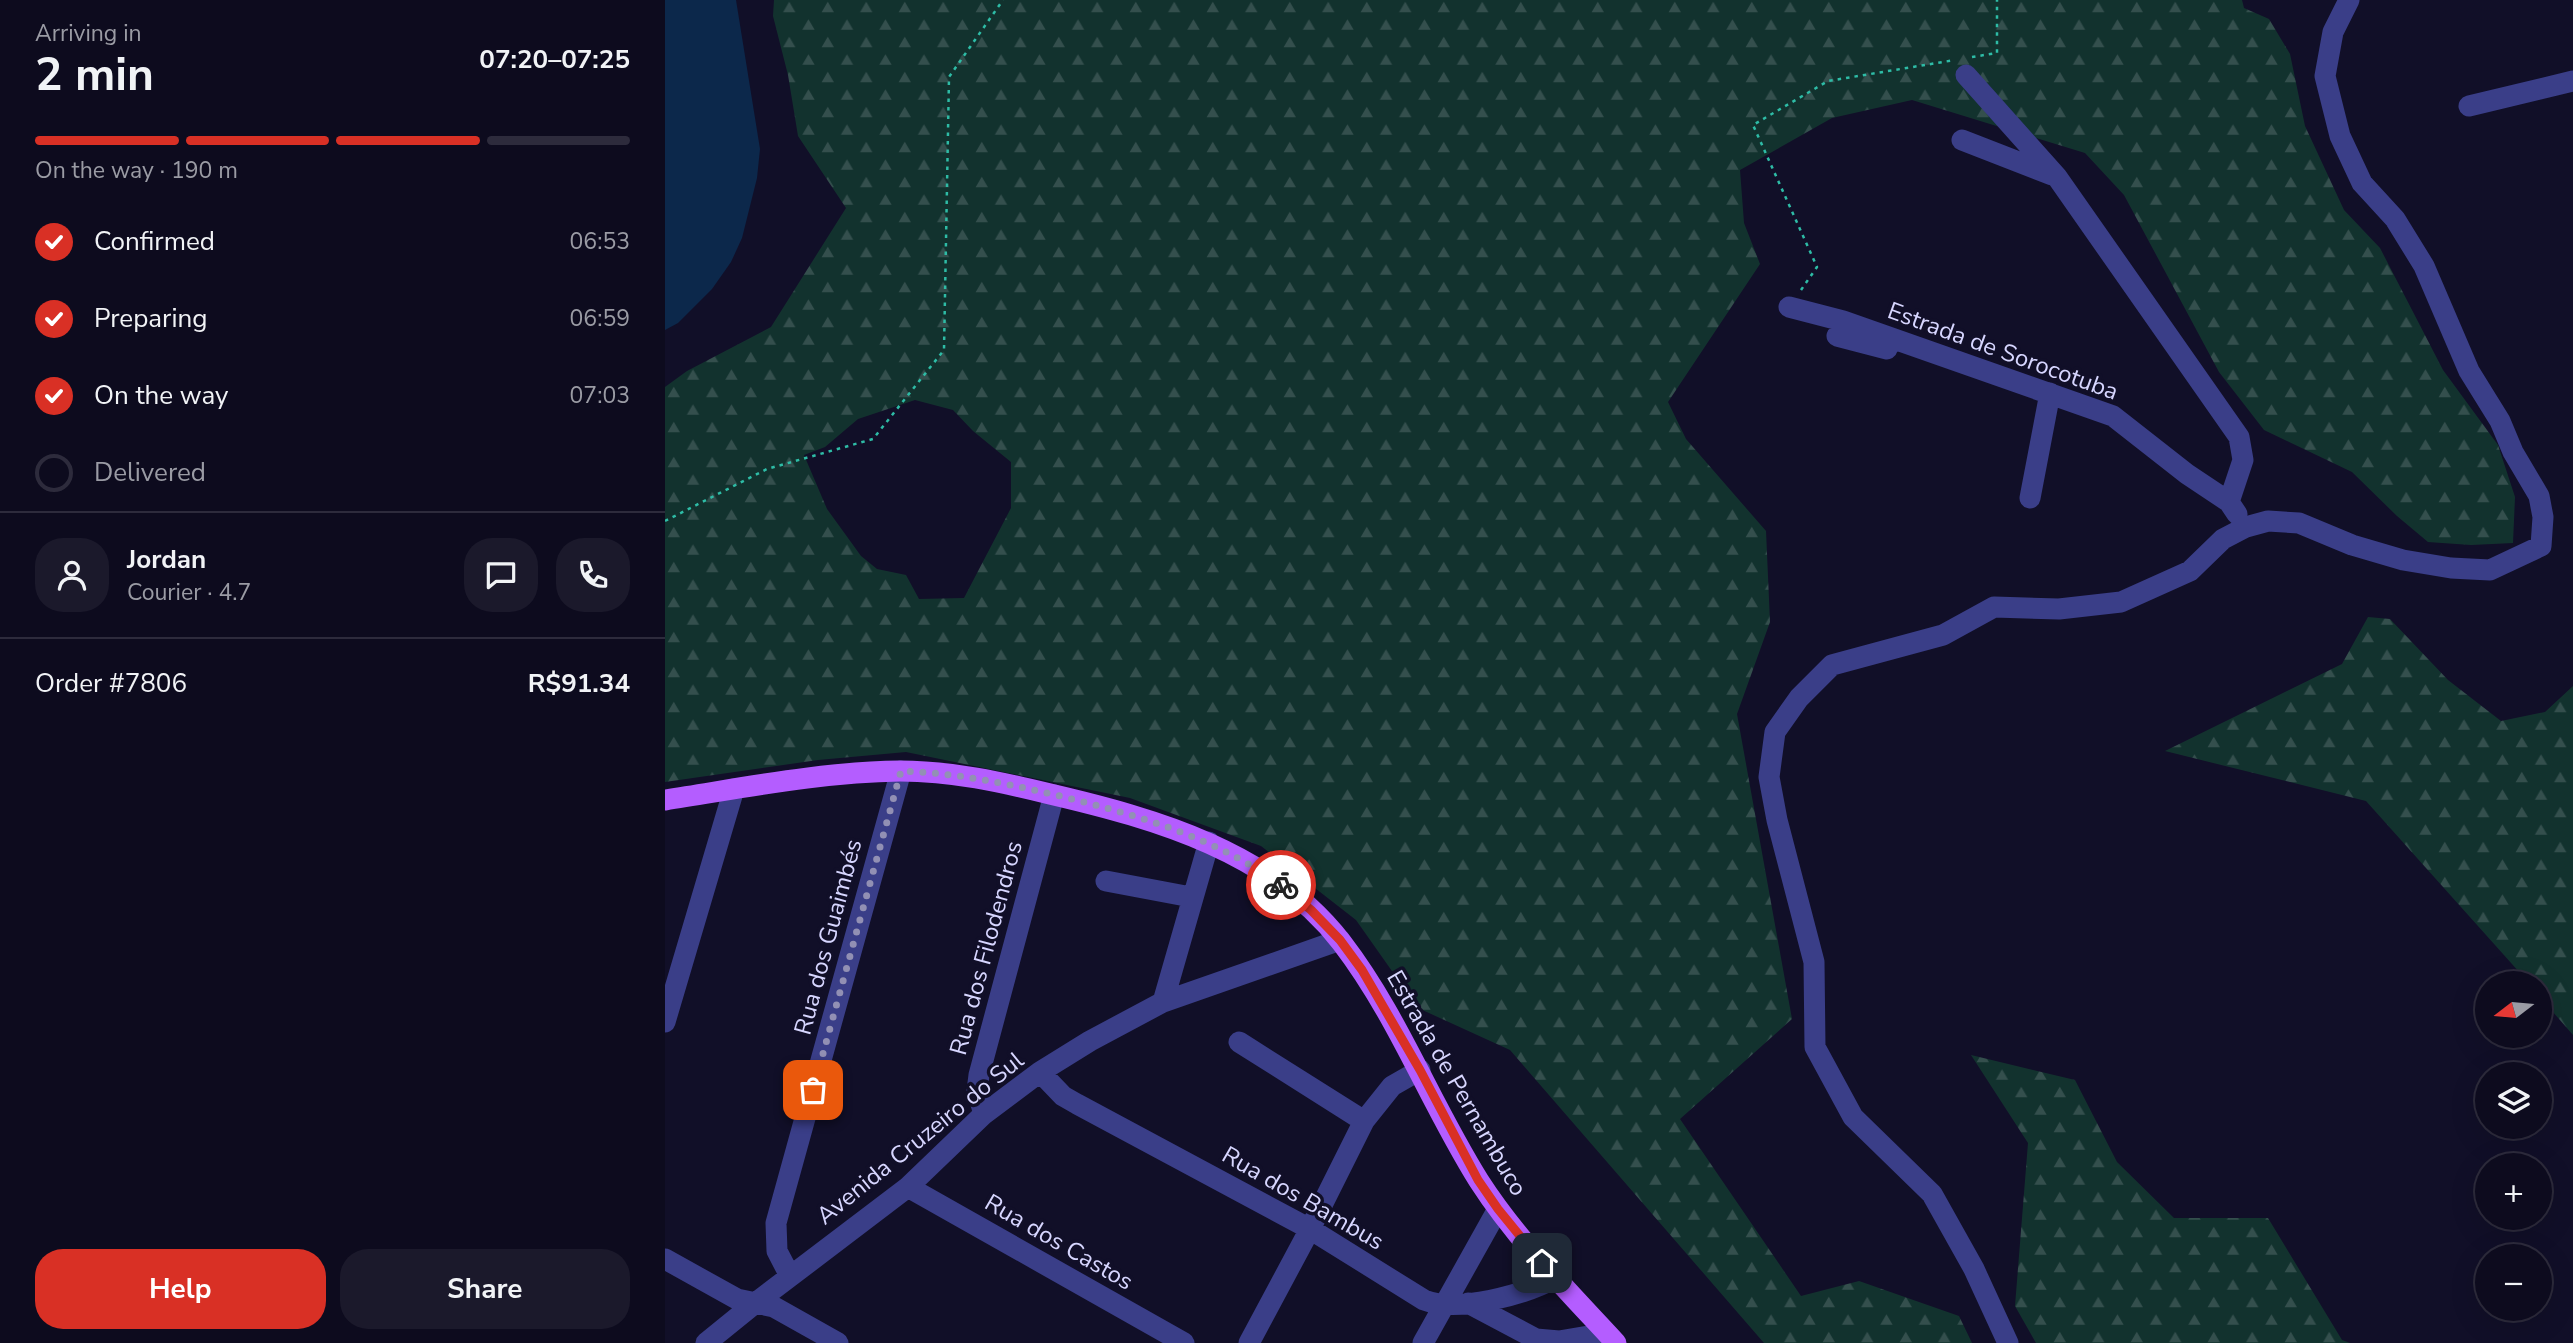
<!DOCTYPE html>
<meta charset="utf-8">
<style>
:root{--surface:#0d0b1e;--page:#1b192b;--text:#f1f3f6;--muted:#9a9ba4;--line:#2d2b3c;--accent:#d93025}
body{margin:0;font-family:"Nunito Sans",sans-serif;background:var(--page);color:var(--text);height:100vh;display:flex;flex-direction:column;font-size:26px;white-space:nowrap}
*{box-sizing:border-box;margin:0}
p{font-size:23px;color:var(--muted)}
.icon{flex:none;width:38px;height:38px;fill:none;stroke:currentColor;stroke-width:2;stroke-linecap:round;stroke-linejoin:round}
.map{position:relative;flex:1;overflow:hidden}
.drawer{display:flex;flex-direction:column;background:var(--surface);width:665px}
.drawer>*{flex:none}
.needle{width:46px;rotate:254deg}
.controls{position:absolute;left:1810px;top:971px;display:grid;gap:14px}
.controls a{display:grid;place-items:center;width:77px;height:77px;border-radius:50%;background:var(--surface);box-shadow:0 7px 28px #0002,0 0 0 2px var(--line);font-size:35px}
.pin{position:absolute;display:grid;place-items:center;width:60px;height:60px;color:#fff;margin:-30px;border-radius:14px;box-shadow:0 4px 10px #0006}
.courier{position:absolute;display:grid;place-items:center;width:70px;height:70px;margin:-35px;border:5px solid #d93025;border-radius:50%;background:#fff;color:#222;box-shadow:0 2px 9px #0007}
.summary em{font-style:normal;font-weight:700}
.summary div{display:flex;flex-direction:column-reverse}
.summary{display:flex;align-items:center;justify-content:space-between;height:119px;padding:0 35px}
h1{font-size:46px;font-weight:700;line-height:52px}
.bar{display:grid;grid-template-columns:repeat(4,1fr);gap:10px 7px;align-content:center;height:84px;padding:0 35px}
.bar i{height:9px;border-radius:5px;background:var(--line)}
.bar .active{background:var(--accent)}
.bar p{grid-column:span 4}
.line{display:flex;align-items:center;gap:18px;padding:0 35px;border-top:2px solid var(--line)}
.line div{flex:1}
.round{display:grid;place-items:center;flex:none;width:74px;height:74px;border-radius:28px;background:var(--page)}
ol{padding:0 35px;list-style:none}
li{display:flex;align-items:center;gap:21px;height:77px}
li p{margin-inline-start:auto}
li .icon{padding:7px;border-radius:50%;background:var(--accent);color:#fff;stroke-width:4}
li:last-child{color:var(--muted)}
li i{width:38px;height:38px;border:4px solid var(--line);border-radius:50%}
.cta{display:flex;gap:14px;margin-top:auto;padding:14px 35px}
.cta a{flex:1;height:80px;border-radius:28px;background:var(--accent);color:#fff;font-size:28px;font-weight:700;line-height:80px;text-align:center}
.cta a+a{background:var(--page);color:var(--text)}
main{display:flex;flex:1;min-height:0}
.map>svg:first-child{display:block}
.forest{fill:url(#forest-firs);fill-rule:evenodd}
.water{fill:#0c284b}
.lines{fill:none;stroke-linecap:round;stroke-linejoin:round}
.path{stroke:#2ebca6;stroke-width:2.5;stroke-dasharray:3.5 5;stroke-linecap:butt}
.minor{stroke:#3a3e88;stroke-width:21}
.major{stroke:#b45dff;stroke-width:21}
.done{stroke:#9290b4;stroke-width:7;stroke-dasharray:0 12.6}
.route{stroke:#d93025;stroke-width:9}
.labels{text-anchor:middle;stroke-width:7;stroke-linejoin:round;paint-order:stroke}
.street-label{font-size:24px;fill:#d7d6ff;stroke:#110f28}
</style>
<main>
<section class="drawer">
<div class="summary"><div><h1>2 min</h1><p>Arriving in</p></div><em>07:20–07:25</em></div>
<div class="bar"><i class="active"></i><i class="active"></i><i class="active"></i><i></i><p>On the way · 190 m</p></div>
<ol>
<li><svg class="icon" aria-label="check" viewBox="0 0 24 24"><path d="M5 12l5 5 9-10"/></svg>Confirmed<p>06:53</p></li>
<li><svg class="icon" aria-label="check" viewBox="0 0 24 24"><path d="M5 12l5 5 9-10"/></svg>Preparing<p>06:59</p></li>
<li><svg class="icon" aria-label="check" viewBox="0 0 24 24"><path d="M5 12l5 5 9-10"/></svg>On the way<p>07:03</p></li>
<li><i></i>Delivered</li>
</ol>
<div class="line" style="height:126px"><a class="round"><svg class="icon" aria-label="person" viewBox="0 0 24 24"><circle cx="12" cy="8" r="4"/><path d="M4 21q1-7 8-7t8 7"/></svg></a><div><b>Jordan</b><p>Courier · 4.7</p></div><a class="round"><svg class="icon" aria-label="chat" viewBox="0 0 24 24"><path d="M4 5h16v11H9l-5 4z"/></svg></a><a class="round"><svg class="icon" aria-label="phone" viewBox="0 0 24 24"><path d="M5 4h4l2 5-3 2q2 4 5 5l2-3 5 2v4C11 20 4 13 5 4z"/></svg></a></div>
<div class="line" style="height:91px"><div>Order #7806</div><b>R$91.34</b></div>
<div class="cta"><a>Help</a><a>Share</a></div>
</section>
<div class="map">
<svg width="1908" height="1343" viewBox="0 0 1908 1343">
<defs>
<pattern id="forest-firs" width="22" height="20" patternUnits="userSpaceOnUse" patternTransform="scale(1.75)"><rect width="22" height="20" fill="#12322e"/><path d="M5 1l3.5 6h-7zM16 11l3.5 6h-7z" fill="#344f4d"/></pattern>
</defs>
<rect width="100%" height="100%" fill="#110f28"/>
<!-- forest -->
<path class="forest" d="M109 0H1577L1579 8 1604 19 1625 54 1640 126 1679 210 1715 248 1778 370 1833 445 1850 497 1848 543 1806 545 1763 542 1732 516 1687 472 1599 430 1554 372 1459 195 1420 153 1247 100 1167 118 1075 170 1079 223 1095 264 1003 402 1021 439 1101 531 1105 622 1072 714 1127 1019 1015 1119 1136 1296 1194 1281 1294 1316 1307 1343H1099L845 1050 753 1008 691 920 596 846 465 798 241 752 153 760 0 782V387L22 371 106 327 181 208 133 136 123 75 108 16ZM250 400 288 410 308 431 346 462V508L299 598 254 599 241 575 212 569 196 556 162 509 139 455 160 447 193 419Z
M1703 617 1725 619 1783 680 1836 721 1880 712 1908 686V1035L1874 996V984L1864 983 1701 801 1500 751 1677 664Z
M1306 1055 1410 1080 1452 1162 1509 1218H1603L1677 1340 1685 1343H1371L1350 1306 1363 1143Z"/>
<!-- water -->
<path class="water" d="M0 0H71L95 149 92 178 77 238 66 262 47 289 13 323 0 330Z"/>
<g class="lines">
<!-- path -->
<path class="path" d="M1307 57 1332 53V0
M1136 290 1152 267 1088 125 1163 81 1290 60
M0 521 102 469 208 439 279 350 284 77 338 0"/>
<!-- minor -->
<path class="minor" d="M1301 75 1392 177 1574 437 1578 460 1564 502
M1804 106 1908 81
M1297 140 1387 175
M1124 307 1178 321 1448 416 1522 474 1564 502 1572 514
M1172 336 1222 349
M1365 498 1385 393
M441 881 526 897
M498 1002 544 842
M0 1022 69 789
M574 1042 699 1121
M375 1072 398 1096 412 1104 645 1229 759 1300C793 1313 859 1295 890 1278
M319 1114 312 1091 314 1075 389 795
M243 1187 519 1343
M0 1259 72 1299 109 1307 173 1343
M125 1276 112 1251 111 1223 236 771
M803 1303 871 1339 894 1341 941 1333
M41 1343 89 1304 243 1187 319 1114 375 1072 425 1041 498 1002 675 940
M584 1343 645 1229 699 1121 727 1086 755 1070
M758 1343 833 1209
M1343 1343 1309 1269 1267 1194 1188 1117 1150 1047 1149 962 1112 820 1104 777 1110 732 1134 698 1167 665 1278 635 1329 607 1394 609 1456 602 1525 571 1558 539 1581 527 1603 521 1634 523 1687 545 1738 560 1786 568 1825 570 1876 546 1878 517 1874 496 1848 452 1835 421 1804 371 1759 266 1730 219 1697 183 1675 136 1660 76 1668 32 1684 0"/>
<!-- major -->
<path class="major" d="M0 800C78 788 157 772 235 771 287 771 336 782 385 794 492 819 607 852 677 943 733 1016 765 1103 814 1181 852 1240 903 1291 951 1343"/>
</g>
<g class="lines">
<!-- done -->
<path class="done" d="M148 1090 236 771C292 773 345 784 399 797 476 816 550 838 616 885"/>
<!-- route -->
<path class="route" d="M616 885 646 910 675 940 697 970 755 1070 813 1180 833 1209 877 1263"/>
</g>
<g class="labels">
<!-- street labels -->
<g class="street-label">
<text transform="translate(1338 351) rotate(20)" y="8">Estrada de Sorocotuba</text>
<text transform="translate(163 937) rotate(-75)" y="8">Rua dos Guaimbés</text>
<text transform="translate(321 948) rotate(-75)" y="8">Rua dos Filodendros</text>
<text transform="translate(792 1083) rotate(60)" y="8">Estrada de Pernambuco</text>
<text transform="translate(255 1138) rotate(-39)" y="8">Avenida Cruzeiro do Sul</text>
<text transform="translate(638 1198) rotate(30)" y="8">Rua dos Bambus</text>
<text transform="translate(394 1242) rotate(30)" y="8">Rua dos Castos</text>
</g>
</g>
</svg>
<div class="controls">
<a><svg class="needle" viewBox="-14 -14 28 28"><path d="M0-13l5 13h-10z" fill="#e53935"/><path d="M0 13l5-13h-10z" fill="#9a9ba4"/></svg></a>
<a><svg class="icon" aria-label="layers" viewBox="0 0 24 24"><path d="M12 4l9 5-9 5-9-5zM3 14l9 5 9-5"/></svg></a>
<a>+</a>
<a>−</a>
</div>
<div class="pin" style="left:148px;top:1090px;background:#ea580c"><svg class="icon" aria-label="bag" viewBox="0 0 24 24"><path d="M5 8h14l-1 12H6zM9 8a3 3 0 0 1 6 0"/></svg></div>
<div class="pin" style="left:877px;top:1263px;background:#1f2937"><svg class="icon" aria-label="home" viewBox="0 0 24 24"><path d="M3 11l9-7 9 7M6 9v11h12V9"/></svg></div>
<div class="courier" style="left:616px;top:885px"><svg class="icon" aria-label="bike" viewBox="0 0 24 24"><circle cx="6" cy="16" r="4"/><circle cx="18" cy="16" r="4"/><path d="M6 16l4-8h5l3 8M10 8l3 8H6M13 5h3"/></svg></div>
</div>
</main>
